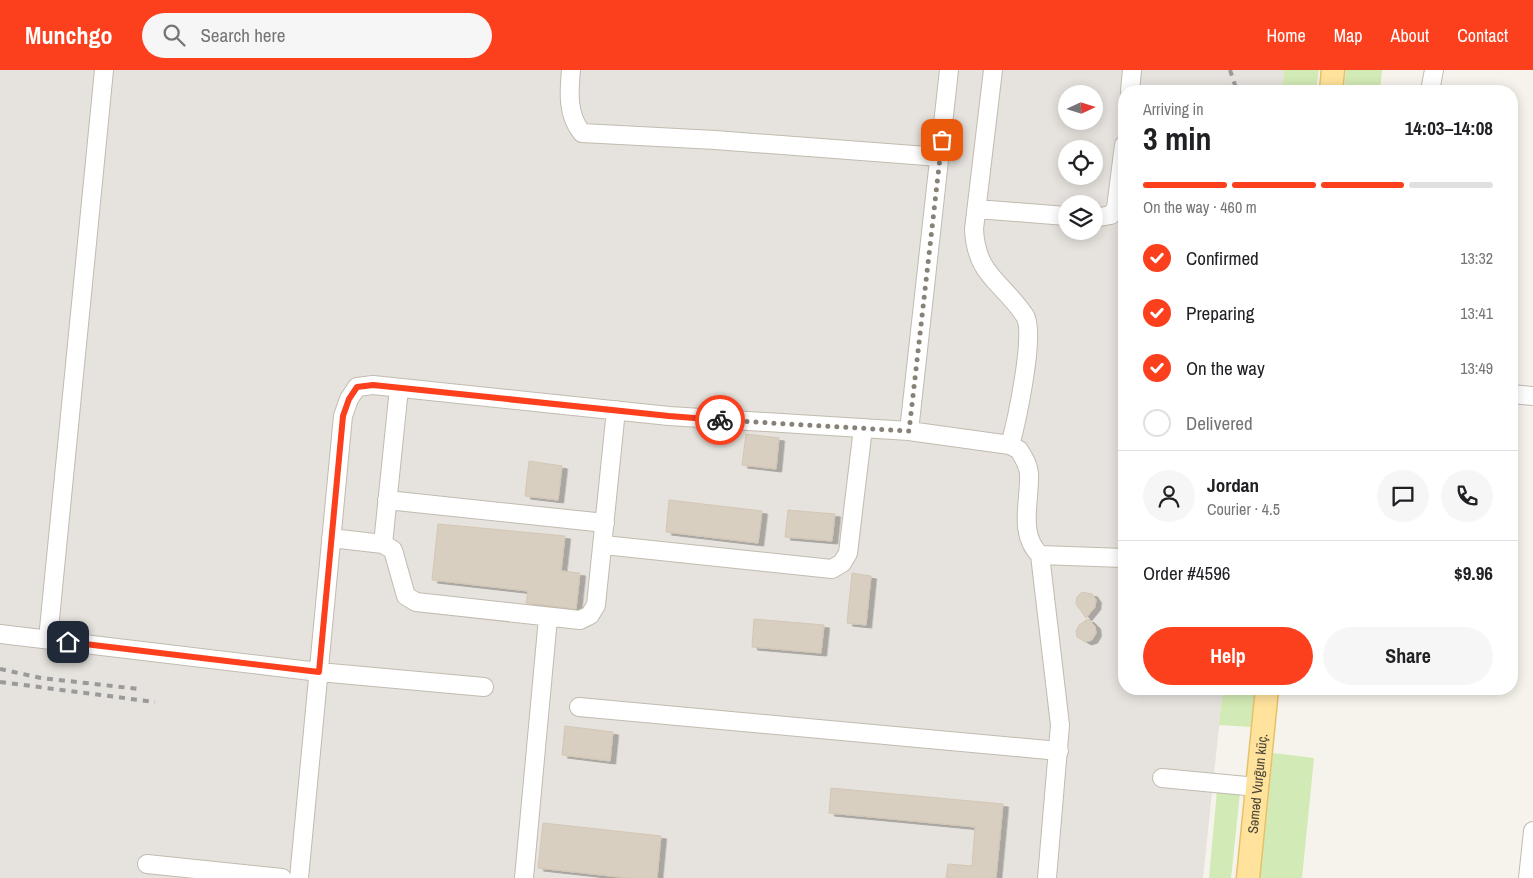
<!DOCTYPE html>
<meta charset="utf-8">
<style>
:root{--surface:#fff;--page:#f6f6f6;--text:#202124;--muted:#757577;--line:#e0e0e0;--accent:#fc3f1d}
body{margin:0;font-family:"Archivo Narrow",sans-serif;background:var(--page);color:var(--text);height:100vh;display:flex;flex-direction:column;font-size:19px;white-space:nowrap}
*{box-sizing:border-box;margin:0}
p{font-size:16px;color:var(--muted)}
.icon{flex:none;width:28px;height:28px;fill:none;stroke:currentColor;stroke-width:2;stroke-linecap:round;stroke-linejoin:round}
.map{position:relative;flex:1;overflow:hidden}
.details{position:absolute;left:1118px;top:15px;width:400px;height:610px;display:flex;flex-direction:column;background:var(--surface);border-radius:20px;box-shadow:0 2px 12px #0003}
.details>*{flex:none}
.needle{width:32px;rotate:86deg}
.controls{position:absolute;left:1058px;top:15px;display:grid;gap:10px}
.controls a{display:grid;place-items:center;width:45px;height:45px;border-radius:50%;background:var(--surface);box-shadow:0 2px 12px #0003;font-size:25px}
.pin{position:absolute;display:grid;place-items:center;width:42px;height:42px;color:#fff;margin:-21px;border-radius:10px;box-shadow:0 2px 8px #0006}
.courier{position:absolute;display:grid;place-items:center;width:50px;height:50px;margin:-25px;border:4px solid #fc3f1d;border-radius:50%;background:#fff;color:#222;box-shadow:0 1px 6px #0007}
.headline em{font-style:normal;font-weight:700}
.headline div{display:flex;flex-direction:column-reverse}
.headline{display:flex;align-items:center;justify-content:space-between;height:85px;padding:0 25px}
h1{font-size:32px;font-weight:700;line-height:38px}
.bar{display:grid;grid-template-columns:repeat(4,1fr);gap:8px 5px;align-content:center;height:60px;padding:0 25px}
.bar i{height:6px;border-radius:4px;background:var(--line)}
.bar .current{background:var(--accent)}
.bar p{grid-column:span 4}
.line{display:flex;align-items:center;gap:12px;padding:0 25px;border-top:1px solid var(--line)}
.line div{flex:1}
.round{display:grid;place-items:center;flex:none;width:52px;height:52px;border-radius:26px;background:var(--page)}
ol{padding:0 25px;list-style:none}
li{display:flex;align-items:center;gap:15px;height:55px}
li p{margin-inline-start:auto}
li .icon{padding:5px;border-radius:50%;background:var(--accent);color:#fff;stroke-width:4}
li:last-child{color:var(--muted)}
li i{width:28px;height:28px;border:2px solid var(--line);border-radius:50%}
.primary-button{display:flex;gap:10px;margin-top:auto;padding:10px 25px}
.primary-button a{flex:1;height:58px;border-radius:30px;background:var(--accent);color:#fff;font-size:20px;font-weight:700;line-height:58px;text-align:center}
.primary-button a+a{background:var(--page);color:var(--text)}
header{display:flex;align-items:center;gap:30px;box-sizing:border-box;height:70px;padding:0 25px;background:var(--accent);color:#fff}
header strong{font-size:24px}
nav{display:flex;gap:28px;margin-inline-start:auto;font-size:18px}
.search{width:350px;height:45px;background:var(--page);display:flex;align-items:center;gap:12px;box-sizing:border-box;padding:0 18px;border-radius:28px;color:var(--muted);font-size:19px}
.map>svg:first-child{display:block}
.industrial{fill:#e6e2dd;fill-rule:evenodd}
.green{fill:#d2eab5}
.building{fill:#d8cfc1;stroke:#d3c7b4;filter:url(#shadow)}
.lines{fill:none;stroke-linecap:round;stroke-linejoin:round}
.minor-casing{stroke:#c2bbae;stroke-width:20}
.major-casing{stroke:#e6c16a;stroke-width:25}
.minor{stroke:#fff;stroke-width:18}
.major{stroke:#ffe39c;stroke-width:22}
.rail{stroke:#9a9a9a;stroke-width:4;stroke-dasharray:6 6;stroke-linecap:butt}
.done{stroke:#878178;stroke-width:5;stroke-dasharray:0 9}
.route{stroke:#fc3f1d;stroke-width:6}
.labels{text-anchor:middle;stroke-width:4;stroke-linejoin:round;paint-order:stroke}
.street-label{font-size:14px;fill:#4b4439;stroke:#fff}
</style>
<header>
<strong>Munchgo</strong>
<div class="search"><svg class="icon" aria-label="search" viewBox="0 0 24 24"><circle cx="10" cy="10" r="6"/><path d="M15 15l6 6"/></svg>Search here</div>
<nav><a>Home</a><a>Map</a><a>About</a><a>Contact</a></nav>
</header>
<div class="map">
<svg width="1533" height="808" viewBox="0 0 1533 808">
<defs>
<filter id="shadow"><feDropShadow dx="5.5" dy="3" stdDeviation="0" flood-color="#0004"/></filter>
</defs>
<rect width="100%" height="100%" fill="#f6f3ec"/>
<!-- industrial -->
<path class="industrial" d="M0 0H1284L1282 21H1124V619H1223L1203 808H0ZM1066 24H1094V51H1066ZM1066 79H1094V106H1066ZM1066 134H1094V161H1066Z"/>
<!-- green -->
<path class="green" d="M1284 0H1319L1316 21H1282Z
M1346 0H1382L1380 21H1344Z
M1223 619H1255L1251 657 1219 655Z
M1273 683 1314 688 1302 808H1260Z
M1217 720 1240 723 1231 808H1209Z"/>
<!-- building -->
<path class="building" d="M746 364 779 368 776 399 742 395Z
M529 391 562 396 558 430 525 426Z
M669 430 762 441 758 473 666 462Z
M788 440 835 444 832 471 785 467Z
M438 454 565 466 561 501 580 503 576 539 526 533 528 521 432 510Z
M852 503 871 506 866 555 847 553Z
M1082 522 1092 524 1096 530 1095 537 1086 548 1076 534 1077 527Z
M754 549 824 555 821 583 752 577Z
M1088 549 1095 556 1096 563 1092 570 1086 572 1077 567 1076 561 1079 555Z
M565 656 613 662 610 691 562 685Z
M831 718 1003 734 996 808H946L948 794 972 796 975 757 829 743Z
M543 753 661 766 657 808H628L538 798Z"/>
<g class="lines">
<defs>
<path id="minor" d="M571 0C569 22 567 45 582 63L715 70 940 87
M949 0 909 361 1010 375 1019 380C1024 388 1029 396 1029 405 1030 432 1018 464 1040 485L1124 488
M993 0 974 159C976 206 1003 212 1025 246 1036 263 1016 354 1010 375
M1130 21 1132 0
M1430 21 1434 0
M977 139 1066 146
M1094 148 1111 145 1116 138 1124 75
M1511 324 1533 326
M387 430 605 453
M331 468 383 474 393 480 406 526 416 532 580 550 590 545 596 535 616 340
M383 474 399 318
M604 475 832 499 842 493 848 483 863 358
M1040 485 1060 655 1047 808
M0 564 319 602 484 617
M48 569 104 0
M579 637 1059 681
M1162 708 1257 717
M147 794 282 808
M299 808 343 346 349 329 357 317 373 315 669 346 909 361
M524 808 548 548
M1528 808 1533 761"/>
<g id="major">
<path d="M1331 21 1333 0"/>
<path id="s1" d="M1248 808 1267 619"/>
</g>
</defs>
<!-- minor casing -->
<use href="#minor" class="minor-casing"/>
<!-- major casing -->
<use href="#major" class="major-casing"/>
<!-- minor -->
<use href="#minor" class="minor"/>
<!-- major -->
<use href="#major" class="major"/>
<!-- rail -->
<path class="rail" d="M1230 0 1237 21
M0 599 41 608 139 619
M0 612 155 632"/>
</g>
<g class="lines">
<!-- done -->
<path class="done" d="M720 350 909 361 942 70"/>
<!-- route -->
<path class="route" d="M68 572 319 602 343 346 349 329 357 317 373 315 669 346 720 350"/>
</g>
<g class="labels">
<!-- street labels -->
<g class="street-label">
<text dy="5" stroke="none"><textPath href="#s1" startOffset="95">Səməd Vurğun küç.</textPath></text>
</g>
</g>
</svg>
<div class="controls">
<a><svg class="needle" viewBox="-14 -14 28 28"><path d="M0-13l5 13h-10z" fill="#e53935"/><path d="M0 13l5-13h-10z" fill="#757577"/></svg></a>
<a><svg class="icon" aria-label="locate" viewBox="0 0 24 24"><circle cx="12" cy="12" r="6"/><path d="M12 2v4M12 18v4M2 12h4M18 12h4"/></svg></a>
<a><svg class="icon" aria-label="layers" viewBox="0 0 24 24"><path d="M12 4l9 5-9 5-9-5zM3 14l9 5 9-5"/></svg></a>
</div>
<div class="pin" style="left:942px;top:70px;background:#ea580c"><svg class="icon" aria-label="bag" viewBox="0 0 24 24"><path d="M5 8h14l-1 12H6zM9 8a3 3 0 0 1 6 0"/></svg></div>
<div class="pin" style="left:68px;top:572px;background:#1f2937"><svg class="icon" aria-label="home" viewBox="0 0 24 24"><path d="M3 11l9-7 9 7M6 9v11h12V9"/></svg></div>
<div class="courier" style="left:720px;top:350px"><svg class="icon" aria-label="bike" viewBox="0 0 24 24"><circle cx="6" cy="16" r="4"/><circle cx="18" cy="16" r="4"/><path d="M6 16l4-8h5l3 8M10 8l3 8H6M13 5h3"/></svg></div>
<section class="details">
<div class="headline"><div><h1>3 min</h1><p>Arriving in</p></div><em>14:03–14:08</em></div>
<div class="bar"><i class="current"></i><i class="current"></i><i class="current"></i><i></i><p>On the way · 460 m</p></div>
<ol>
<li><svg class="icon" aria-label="check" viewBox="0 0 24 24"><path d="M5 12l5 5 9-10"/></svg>Confirmed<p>13:32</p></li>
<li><svg class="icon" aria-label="check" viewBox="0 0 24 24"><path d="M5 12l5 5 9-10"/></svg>Preparing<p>13:41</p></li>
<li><svg class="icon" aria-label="check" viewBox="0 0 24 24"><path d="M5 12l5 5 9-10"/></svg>On the way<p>13:49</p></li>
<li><i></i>Delivered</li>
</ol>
<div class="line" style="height:90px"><a class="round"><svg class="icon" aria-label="person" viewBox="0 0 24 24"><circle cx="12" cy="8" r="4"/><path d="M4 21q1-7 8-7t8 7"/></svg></a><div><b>Jordan</b><p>Courier · 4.5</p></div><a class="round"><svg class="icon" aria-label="chat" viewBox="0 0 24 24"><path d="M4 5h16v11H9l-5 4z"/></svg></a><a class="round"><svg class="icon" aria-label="phone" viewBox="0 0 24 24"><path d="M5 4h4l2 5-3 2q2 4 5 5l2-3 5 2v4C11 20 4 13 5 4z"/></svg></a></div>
<div class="line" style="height:65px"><div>Order #4596</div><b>$9.96</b></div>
<div class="primary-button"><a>Help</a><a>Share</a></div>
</section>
</div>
